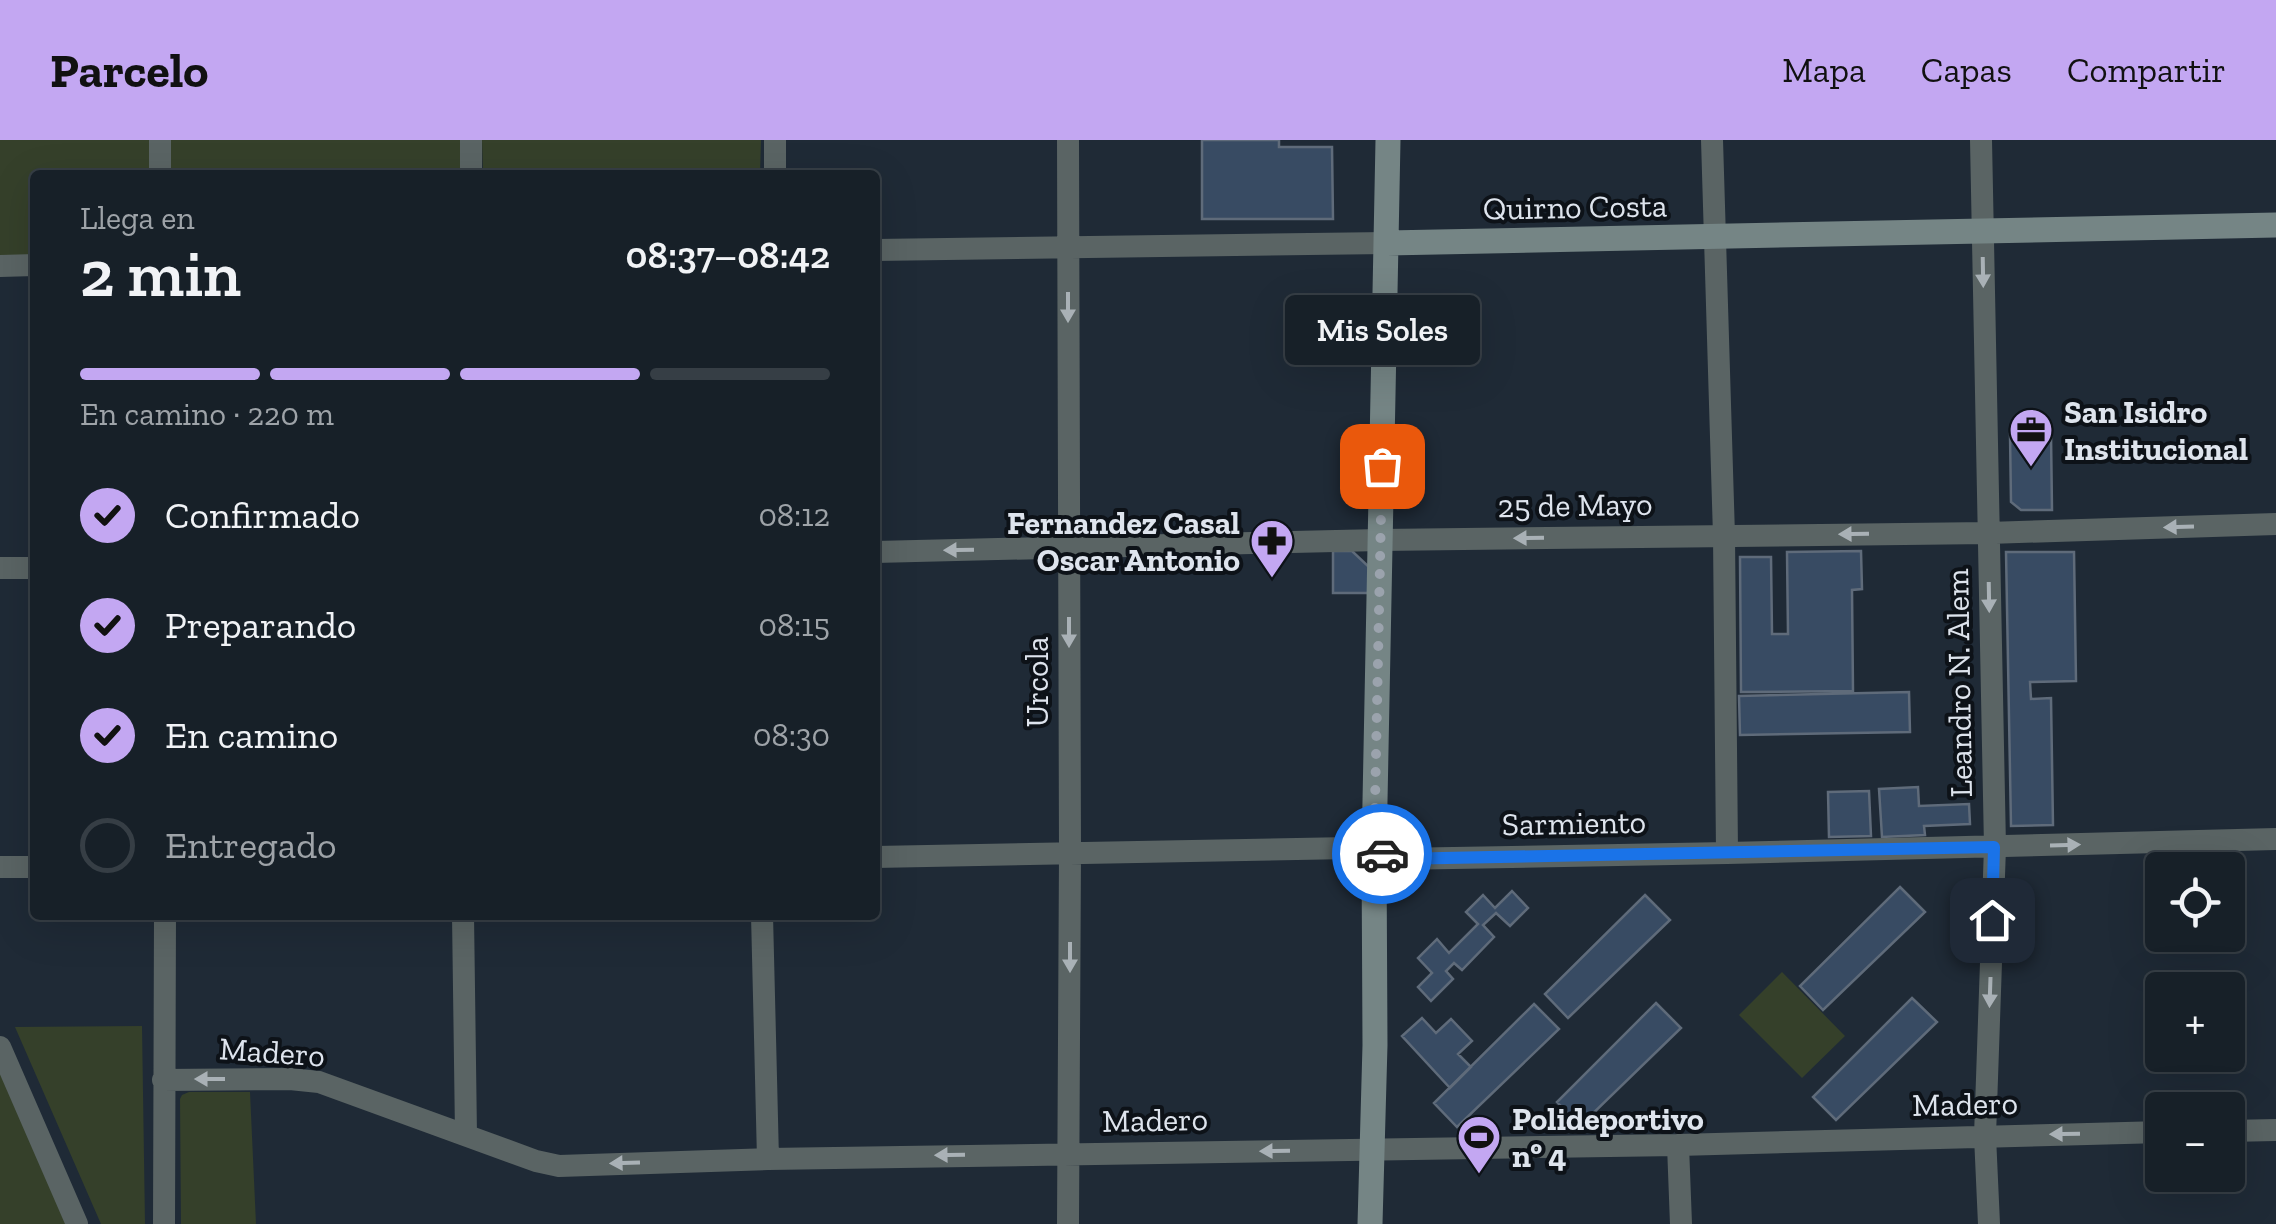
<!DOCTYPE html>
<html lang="es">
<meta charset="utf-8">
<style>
:root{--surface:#172028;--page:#242d34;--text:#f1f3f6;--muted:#9ea3a8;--line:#363e45;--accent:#c3a7f2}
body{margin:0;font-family:"Zilla Slab",serif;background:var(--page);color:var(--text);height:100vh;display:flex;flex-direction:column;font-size:38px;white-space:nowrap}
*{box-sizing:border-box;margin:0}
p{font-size:32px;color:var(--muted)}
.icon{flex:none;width:55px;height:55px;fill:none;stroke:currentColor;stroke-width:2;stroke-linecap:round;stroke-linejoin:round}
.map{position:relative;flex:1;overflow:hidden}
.details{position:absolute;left:30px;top:30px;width:850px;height:750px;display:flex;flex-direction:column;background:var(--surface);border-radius:10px;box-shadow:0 10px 40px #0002,0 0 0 2px var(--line)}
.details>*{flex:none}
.tools{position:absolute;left:2145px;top:712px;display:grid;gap:20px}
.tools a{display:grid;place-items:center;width:100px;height:100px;border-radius:10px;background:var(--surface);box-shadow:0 10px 40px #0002,0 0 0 2px var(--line);font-size:50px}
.pin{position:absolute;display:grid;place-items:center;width:85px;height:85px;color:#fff;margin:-42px;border-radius:20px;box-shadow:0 5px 15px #0006}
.courier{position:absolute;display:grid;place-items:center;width:100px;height:100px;margin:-50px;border:8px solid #1a73e8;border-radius:50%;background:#fff;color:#222;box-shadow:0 2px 12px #0007}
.bubble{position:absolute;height:70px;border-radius:10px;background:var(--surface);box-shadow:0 10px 40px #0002,0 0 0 2px var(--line);font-size:32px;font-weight:600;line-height:70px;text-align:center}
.headline em{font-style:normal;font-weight:600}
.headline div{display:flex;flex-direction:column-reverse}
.headline{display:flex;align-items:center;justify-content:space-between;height:170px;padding:0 50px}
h1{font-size:65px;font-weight:600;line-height:75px}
.bar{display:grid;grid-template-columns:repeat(4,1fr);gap:15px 10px;align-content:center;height:120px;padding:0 50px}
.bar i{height:12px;border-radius:8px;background:var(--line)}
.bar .on{background:var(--accent)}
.bar p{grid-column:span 4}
ol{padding:0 50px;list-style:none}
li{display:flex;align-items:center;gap:30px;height:110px}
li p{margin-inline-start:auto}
li .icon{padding:10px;border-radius:50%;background:var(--accent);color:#111;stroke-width:4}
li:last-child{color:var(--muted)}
li i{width:55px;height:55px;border:5px solid var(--line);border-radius:50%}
header{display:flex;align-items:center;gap:60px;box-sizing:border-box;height:140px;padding:0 50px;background:var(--accent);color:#111}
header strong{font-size:48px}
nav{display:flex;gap:55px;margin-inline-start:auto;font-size:35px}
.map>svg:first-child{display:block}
.green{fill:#35402a}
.building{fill:#384b63;stroke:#5f6b7a;stroke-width:2.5}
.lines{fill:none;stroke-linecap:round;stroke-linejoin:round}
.street{stroke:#5a6464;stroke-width:22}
.secondary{stroke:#758585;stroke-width:25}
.oneway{fill:#a9b1b6}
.done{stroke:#9ba3ad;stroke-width:10;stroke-dasharray:0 18}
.route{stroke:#1a73e8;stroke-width:12}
.labels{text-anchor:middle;stroke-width:8;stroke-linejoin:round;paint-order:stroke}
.street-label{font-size:32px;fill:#dee4ed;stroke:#0d1218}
.poi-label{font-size:32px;font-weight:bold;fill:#dee4ed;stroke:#0d1218;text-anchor:start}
</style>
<header>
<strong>Parcelo</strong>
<nav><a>Mapa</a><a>Capas</a><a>Compartir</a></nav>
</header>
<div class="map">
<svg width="2276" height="1084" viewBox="0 0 2276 1084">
<rect width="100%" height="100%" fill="#1f2a36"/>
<!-- green -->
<path class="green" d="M0 0H149V35H35V116L0 117Z
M171 0H460V35H171Z
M482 0H761L760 35H483Z
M1782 832 1845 896 1802 938 1739 875Z
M142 886 145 1084H101L15 887Z
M0 933 66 1084H0Z
M189 952H250L256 1084H181L180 959 182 955Z"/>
<!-- building -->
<path class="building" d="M1202 0H1279V7H1332L1333 79H1202Z
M2010 294H2051L2052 370H2021L2011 362Z
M1342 324H1364L1365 340 1343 341Z
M1333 411H1352L1369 427V453H1333Z
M1861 411 1862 449 1852 450 1853 551 1741 552 1740 417H1771L1772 494H1788L1787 412Z
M2006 412H2074L2076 541 2030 542 2031 559 2051 558 2053 685 2011 686Z
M1909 552 1910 592 1740 595 1739 556Z
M1918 647 1919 666 1969 664 1970 684 1924 686 1925 695 1882 697 1879 649Z
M1869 651 1871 696 1829 697 1828 652Z
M1900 747 1925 772 1823 870 1800 846Z
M1512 751 1528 768 1510 786 1496 773 1483 785 1494 797 1462 830 1454 823 1446 831 1453 839 1431 861 1418 847 1432 833 1418 818 1437 799 1449 813 1478 784 1466 772 1483 755 1495 768Z
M1645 755 1670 780 1568 878 1545 854Z
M1912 858 1937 882 1836 980 1813 957Z
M1656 863 1681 888 1580 986 1557 962Z
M1534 864 1559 889 1457 987 1434 963Z
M1422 878 1436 893 1451 879 1472 901 1458 914 1471 927 1450 948 1402 896Z"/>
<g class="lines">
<!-- street -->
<path class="street" d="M471 0V35
M1068 0 1070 713 1068 1084
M1712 0 1724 396 1727 713
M1981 0 1995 707 1985 996 1989 1084
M160 35V0
M775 35V0
M875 110 1387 103
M0 126 35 125
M875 412 1380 400 1988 393 2276 384
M0 428H35
M875 717 1350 708 1374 712 1395 719 1727 713 2276 699
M0 727H35
M463 775 466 995
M762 775 768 1019
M0 907 77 1084
M163 940 290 939 319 942 536 1021 559 1026 768 1019 1678 1005 2162 992
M2228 991 2276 990
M1678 1005 1681 1084
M164 1084 165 775"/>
<!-- secondary -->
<path class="secondary" d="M1387 103 2276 85
M1370 1084 1375 905 1374 712 1388 0"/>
</g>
<!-- one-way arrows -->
<defs><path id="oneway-solid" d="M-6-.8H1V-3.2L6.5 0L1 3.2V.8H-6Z" transform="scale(2.5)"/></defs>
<g class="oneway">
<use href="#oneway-solid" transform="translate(1983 132) rotate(89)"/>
<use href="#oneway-solid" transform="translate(1068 167) rotate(90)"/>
<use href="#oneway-solid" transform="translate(2179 387) rotate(178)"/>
<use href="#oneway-solid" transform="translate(1854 394) rotate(179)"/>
<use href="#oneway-solid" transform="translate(1529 398) rotate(179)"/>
<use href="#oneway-solid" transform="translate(959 410) rotate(179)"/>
<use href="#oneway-solid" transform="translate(1989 457) rotate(89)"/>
<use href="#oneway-solid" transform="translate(1069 492) rotate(90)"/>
<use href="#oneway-solid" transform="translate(2065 705) rotate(-2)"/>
<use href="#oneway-solid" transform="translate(1070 817) rotate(90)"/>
<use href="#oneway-solid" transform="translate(1990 852) rotate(92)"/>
<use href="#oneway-solid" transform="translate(210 939) rotate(180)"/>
<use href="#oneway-solid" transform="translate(2065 994) rotate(179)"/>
<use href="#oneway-solid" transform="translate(1275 1011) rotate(179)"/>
<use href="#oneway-solid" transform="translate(950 1015) rotate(179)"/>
<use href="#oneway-solid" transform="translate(625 1023) rotate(178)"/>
</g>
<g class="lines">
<!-- done -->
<path class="done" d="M1382 326 1374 712 1382 714"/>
<!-- route -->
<path class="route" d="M1382 714 1395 719 1994 707 1992 780"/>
</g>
<!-- icons -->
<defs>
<symbol id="office-pin" viewBox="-11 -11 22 30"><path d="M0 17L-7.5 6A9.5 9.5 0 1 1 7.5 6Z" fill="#c3a7f2" stroke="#0d1218"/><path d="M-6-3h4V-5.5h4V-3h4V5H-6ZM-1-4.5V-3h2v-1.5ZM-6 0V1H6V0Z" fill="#111"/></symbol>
<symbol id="pharmacy-pin" viewBox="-11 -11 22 30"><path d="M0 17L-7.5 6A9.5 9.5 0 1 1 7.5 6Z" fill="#c3a7f2" stroke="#0d1218"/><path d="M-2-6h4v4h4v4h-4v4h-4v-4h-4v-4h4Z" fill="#111"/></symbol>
<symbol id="stadium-pin" viewBox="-11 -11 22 30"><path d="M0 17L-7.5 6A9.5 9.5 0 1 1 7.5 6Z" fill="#c3a7f2" stroke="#0d1218"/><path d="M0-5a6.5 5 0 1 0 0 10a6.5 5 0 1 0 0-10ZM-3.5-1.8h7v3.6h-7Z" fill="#111"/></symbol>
</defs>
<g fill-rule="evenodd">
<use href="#office-pin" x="2006" y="265" width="50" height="68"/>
<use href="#pharmacy-pin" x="1247" y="376" width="50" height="68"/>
<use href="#stadium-pin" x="1454" y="972" width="50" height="68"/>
</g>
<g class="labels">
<!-- street labels -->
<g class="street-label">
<text transform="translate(1575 67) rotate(-1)" y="11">Quirno Costa</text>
<text transform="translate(1575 365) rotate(-1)" y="11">25 de Mayo</text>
<text transform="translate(1037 542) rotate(-90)" y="11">Urcola</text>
<text transform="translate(1959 543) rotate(-91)" y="11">Leandro N. Alem</text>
<text transform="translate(1574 683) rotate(-1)" y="11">Sarmiento</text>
<text transform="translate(272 912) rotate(4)" y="11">Madero</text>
<text transform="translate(1965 964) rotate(-1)" y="11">Madero</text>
<text transform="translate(1155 980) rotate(-1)" y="11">Madero</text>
</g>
<!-- poi labels -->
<g class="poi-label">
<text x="2064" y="283">San Isidro<tspan x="2064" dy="37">Institucional</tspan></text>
<text x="1240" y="394" text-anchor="end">Fernandez Casal<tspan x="1240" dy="37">Oscar Antonio</tspan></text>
<text x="1512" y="990">Polideportivo<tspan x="1512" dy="37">nº 4</tspan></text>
</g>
</g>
</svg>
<div class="tools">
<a><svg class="icon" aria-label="locate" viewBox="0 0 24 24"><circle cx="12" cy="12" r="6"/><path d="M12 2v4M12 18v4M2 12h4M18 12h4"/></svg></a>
<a>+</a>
<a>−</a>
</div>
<div class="pin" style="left:1382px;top:326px;background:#ea580c"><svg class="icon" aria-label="bag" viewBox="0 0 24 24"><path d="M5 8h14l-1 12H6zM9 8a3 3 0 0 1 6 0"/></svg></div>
<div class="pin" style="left:1992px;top:780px;background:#1f2937"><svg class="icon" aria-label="home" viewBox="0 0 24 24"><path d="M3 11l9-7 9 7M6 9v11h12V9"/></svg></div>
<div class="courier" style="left:1382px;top:714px"><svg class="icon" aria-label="car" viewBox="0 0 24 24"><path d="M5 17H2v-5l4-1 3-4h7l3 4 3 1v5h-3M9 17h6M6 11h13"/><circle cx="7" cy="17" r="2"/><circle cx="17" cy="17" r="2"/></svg></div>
<div class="bubble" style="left:1285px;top:155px;width:195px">Mis Soles</div>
<section class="details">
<div class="headline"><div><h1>2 min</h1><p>Llega en</p></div><em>08:37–08:42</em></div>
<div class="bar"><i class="on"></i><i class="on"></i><i class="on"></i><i></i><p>En camino · 220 m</p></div>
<ol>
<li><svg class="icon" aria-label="check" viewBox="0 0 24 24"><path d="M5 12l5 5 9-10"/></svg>Confirmado<p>08:12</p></li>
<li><svg class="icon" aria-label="check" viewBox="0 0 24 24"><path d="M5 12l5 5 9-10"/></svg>Preparando<p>08:15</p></li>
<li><svg class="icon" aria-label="check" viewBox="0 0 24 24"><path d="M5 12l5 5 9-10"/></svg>En camino<p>08:30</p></li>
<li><i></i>Entregado</li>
</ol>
</section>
</div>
